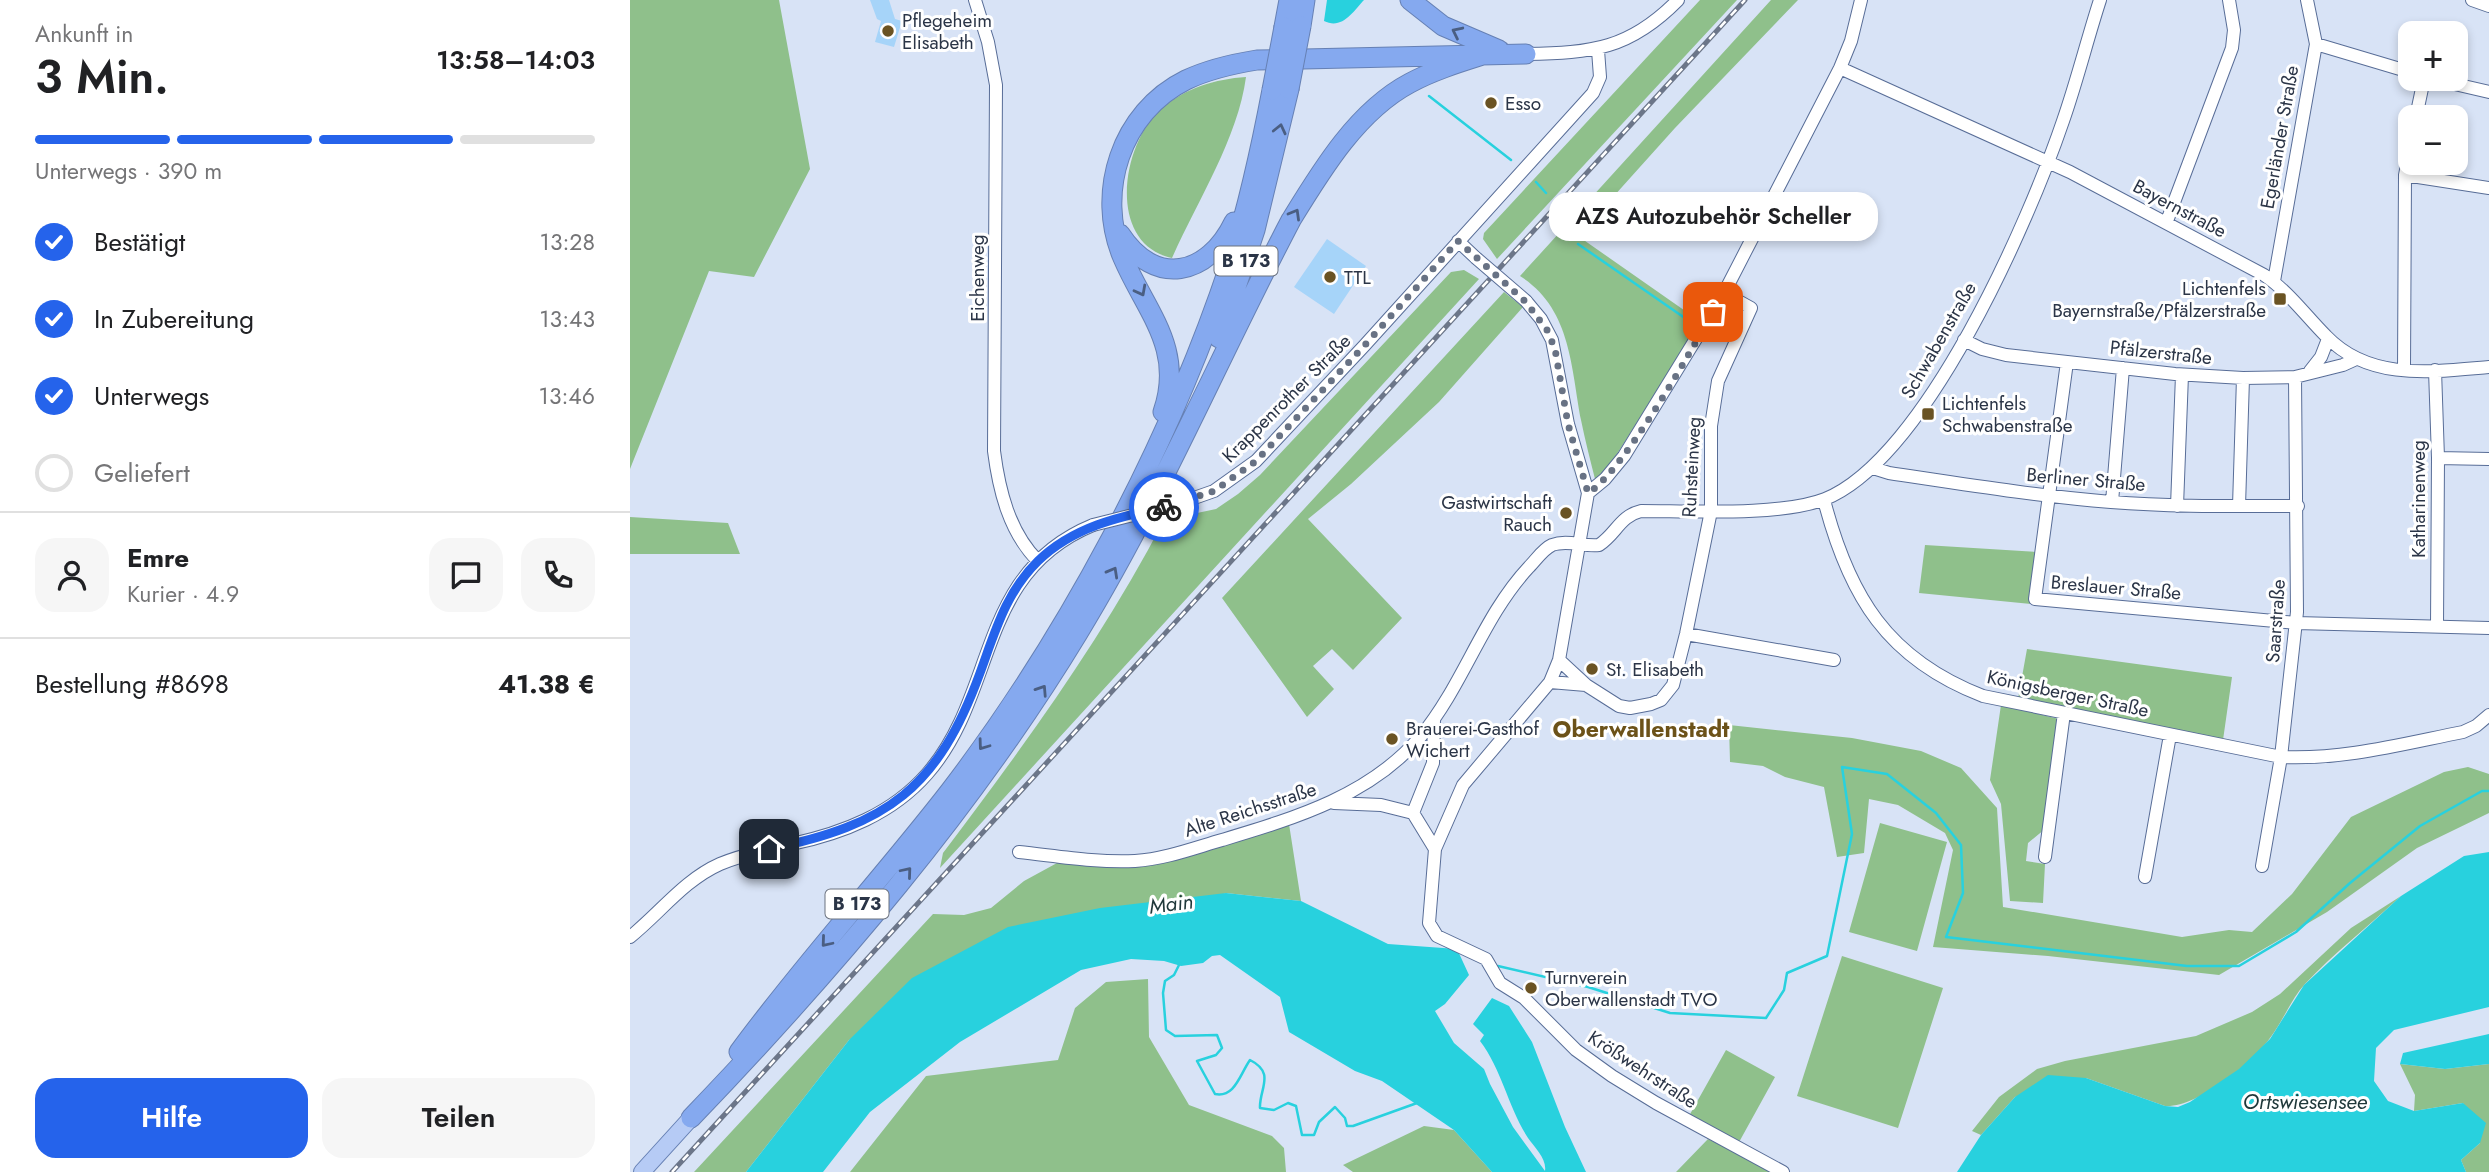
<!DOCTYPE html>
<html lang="de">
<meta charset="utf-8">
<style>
:root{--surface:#fff;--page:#f6f6f6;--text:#202124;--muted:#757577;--line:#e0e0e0;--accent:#2563eb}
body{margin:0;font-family:Jost,sans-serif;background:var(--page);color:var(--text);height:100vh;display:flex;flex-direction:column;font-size:26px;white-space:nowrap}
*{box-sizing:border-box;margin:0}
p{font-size:23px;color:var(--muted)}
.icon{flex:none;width:38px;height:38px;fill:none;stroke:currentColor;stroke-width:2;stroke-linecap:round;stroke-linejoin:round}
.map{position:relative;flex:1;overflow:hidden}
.side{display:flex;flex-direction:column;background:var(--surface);width:630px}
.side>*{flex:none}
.controls{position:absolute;left:1768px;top:21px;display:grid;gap:14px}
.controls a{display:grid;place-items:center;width:70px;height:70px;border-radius:14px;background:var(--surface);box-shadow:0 4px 10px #0003;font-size:35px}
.pin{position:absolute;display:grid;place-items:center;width:60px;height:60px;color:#fff;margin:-30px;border-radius:14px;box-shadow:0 4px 10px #0006}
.courier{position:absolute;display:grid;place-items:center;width:70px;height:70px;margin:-35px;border:5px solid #2563eb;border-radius:50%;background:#fff;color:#222;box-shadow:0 2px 9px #0007}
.bubble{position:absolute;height:49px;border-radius:21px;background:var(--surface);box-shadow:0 4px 10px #0003;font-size:23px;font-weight:600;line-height:49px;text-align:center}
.summary em{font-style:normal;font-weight:600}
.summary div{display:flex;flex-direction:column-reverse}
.summary{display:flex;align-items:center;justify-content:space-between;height:119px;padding:0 35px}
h1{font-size:46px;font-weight:600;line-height:52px}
.bar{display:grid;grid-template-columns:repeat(4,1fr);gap:10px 7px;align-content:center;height:84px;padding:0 35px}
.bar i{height:9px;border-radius:5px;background:var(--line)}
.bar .selected{background:var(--accent)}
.bar p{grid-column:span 4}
.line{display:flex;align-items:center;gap:18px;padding:0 35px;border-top:2px solid var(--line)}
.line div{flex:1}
.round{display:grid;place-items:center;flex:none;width:74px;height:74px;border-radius:21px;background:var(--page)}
ol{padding:0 35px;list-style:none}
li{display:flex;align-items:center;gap:21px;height:77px}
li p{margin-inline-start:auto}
li .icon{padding:7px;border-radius:50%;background:var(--accent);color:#fff;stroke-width:4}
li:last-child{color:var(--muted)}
li i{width:38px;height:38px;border:4px solid var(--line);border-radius:50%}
.action{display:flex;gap:14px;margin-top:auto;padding:14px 35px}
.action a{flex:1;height:80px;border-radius:21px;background:var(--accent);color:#fff;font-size:28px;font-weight:600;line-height:80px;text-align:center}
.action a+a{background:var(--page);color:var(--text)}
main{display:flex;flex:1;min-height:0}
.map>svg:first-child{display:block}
.green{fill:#8fc08b}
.water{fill:#28d1de}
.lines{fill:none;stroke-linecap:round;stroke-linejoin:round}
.stream{stroke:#28d1de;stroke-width:2.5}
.building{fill:#a6d4f9}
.minor-casing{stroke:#586d97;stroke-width:14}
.major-casing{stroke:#6680b4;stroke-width:18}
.highway-casing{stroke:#6680b4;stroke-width:21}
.minor{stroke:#fff;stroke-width:12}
.major{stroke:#b6cbf5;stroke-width:16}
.highway{stroke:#85a9ef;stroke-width:19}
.rail-casing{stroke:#6c7689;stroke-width:5}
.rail{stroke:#fff;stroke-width:2.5;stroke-dasharray:8;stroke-linecap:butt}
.minor-bridge-casing{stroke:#586d97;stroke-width:14;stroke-linecap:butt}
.highway-bridge-casing{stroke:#6680b4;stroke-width:21;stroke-linecap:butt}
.minor-bridge{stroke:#fff;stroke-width:12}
.highway-bridge{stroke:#85a9ef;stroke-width:19}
.oneway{stroke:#4a5e82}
.done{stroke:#687284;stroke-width:7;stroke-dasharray:0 12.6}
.route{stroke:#2563eb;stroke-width:9}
.poi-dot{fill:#6a5323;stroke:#fff;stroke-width:2.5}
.labels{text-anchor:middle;stroke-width:6;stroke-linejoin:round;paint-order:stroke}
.shield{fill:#fff;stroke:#6b727e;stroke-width:2}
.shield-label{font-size:18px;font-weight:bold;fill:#2b3547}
.poi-label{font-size:19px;fill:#2b3547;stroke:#fff;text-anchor:start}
.street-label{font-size:19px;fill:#2b3547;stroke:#fff}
.water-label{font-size:21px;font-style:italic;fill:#1f383a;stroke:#fff}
.quarter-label{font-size:23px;font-weight:bold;fill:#6c5219;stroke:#fff}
</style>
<main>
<section class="side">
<div class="summary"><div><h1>3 Min.</h1><p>Ankunft in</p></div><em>13:58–14:03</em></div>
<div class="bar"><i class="selected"></i><i class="selected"></i><i class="selected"></i><i></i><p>Unterwegs · 390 m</p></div>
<ol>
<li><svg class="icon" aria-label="check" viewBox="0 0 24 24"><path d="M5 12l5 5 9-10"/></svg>Bestätigt<p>13:28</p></li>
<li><svg class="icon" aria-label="check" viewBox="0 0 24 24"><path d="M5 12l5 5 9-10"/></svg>In Zubereitung<p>13:43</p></li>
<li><svg class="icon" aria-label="check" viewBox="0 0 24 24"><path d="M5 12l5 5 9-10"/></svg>Unterwegs<p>13:46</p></li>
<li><i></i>Geliefert</li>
</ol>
<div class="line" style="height:126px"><a class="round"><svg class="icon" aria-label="person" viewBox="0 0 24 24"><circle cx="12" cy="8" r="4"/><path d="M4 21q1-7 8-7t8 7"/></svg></a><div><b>Emre</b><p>Kurier · 4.9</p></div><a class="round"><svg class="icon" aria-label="chat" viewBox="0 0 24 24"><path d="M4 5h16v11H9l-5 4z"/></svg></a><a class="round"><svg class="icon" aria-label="phone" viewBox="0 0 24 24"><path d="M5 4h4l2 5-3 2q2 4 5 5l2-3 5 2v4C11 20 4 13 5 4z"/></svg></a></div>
<div class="line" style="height:91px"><div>Bestellung #8698</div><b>41.38 €</b></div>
<div class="action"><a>Hilfe</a><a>Teilen</a></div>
</section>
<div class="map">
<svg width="1859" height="1172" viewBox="0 0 1859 1172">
<rect width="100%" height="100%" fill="#d8e3f6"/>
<!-- green -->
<path class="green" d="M0 0H149L180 169 124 277 79 271 0 469Z
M1070 0H1107L867 259 853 239 854 233Z
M1141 0H1168L1045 128 948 236 1071 322 978 468 965 479C960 459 955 440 951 420 941 367 941 308 890 276Z
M616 77C608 138 567 202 542 258 476 244 491 143 532 108 556 88 585 79 616 77Z
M834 270 849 279 310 868 313 853C393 747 473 638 534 520L586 509 608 494 630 475 821 272Z
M874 292 893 307 809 402 721 484 678 519 772 618 723 670 702 649 683 666 704 689 677 717 592 598Z
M0 517 98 523 110 554H0Z
M1295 545 1408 552 1401 604 1289 593Z
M1397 649 1602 677 1593 740 1388 699Z
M1371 705 1429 719 1415 829 1398 843 1396 861 1415 864 1413 903 1380 901 1371 804 1360 780Z
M1099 725 1222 738 1291 751 1331 768 1367 808 1373 907 1552 937 1599 930 1622 932 1662 894 1721 817 1814 772 1838 767 1859 774V813L1787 848 1697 912 1589 975 1418 956 1303 947 1323 850 1315 833 1268 805 1239 799 1234 853 1207 857 1194 787 1155 777 1133 766 1100 762Z
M1250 823 1317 842 1287 951 1219 932Z
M659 824 671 901 596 893 219 1040 116 1172H64L303 914 334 915 361 908 394 881 427 863 483 866Z
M1771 896C1740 925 1705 952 1675 984 1661 999 1653 1021 1640 1038 1621 1064 1567 1108 1535 1106L1456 1078 1385 1097 1351 1135 1342 1131 1369 1097 1407 1069 1435 1061 1566 1036 1622 1012 1650 994 1721 928Z
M1212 956 1313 988 1268 1128 1167 1096Z
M518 979 519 1037 559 1105 642 1136 654 1148 656 1172H220L296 1076 428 1060 445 1008 476 982Z
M1096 1050 1145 1077 1108 1144 1059 1116Z
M1770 1064 1815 1069 1859 1064V1172H1836L1831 1160 1850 1143 1833 1103 1784 1111 1785 1095Z
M794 1126 824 1130 862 1172H723L713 1165Z
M1078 1139 1145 1172H1046Z"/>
<!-- water -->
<path class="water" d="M697 0H734C723 12 712 30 694 21Z
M1859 852V1007L1764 1030 1746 1048 1744 1081 1758 1101 1784 1111 1833 1103 1856 1123 1850 1143 1831 1160 1836 1172H1327L1351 1135 1385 1097 1418 1075 1456 1078 1535 1106 1548 1107 1560 1102 1609 1069 1640 1039 1674 985 1771 896 1834 856Z
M596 893 671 901 758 944 827 949 839 975 815 1004 805 1011 824 1043 854 1069 860 1084 883 1127 915 1171C917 1159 905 1148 898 1138 878 1107 872 1070 850 1041L854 1035 843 1024 862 998 879 1006 902 1042 935 1127 956 1172H862L824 1130 752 1081 725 1071 659 1032 650 997 590 955 582 956 573 963 551 966 534 961 501 959 451 970 330 1042 240 1112 193 1172H116L219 1040 282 978 378 927 470 908Z
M1859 1034V1064L1815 1069 1770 1064 1773 1053Z"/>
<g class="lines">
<!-- stream -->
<path class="stream" d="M799 96 881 160
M906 182 916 193
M948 244 1062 323
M550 963 544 975 535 981 533 993 536 1030 545 1036 587 1035 592 1048 586 1055 567 1061 585 1094C605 1098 610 1074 620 1060 646 1073 629 1089 630 1108L644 1110 658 1103 666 1106 672 1135H684L689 1122 705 1107 715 1118 717 1126H723L787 1103
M868 966 958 987 1040 1013 1136 1018 1154 990 1157 973 1197 956 1222 834 1212 767 1257 774 1306 813 1331 845 1333 893 1316 937 1557 966H1609L1666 932 1720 883 1790 826 1852 791H1859"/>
</g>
<!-- building -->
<path class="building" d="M240 0H259L265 19 272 21 264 47 245 42 251 21 247 19Z
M697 239 736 266 704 314 664 287Z"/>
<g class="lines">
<defs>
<path id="minor" d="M345 0 358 42 366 85 364 451C369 490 379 532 408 561
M1842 0 1859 6
M1686 44 1780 72
M896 54C962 53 1000 49 1048 0
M1210 68 1440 172 1634 275C1658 291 1676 316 1696 336 1739 381 1801 372 1859 367
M1803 79 1859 92
M1786 117 1794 79
M1775 175 1859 188
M1537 221 1602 48 1604 30 1599 0
M828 241 846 258
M1644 281 1686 44 1677 0
M896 301 911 319 922 340 938 424 958 493 929 660 920 682 833 785 805 849 799 923 807 936 856 959 870 983 894 998 946 1050 982 1076 1026 1103 1153 1172
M1334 340 1352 349 1376 355 1545 374 1613 378 1665 377 1713 365 1724 360
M1437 362 1405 599 1666 623 1859 628
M1774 370 1775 175 1780 150
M1805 370 1808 458 1807 627
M1680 371 1691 357 1698 339
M1808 458 1859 459
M1243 468 1259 473C1333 484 1407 496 1481 502 1543 507 1605 506 1668 506
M958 493 975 479 994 456 1094 293 1210 68 1221 41 1231 0
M1194 500C1219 596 1257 659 1353 696L1651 757C1713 760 1772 744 1833 732L1846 726 1859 715
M1482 502 1493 368
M547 504 584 491 626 461 734 346 963 93 970 77 968 50
M1547 506 1552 375
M1609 506 1613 378
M1056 634 1204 660
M929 660 956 685
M920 682 956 685 989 706 1000 708 1021 704 1031 700 1043 685 1056 634 1081 511V426L1088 381 1121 308 1094 293
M704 803 751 805 783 813
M783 813 803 763 804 720
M783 813 805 849
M389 852C427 856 467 863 505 861 535 859 564 848 592 840 665 818 740 796 791 736 834 684 853 616 899 567 906 560 913 549 922 545 937 539 954 547 969 545 986 534 990 516 1011 511 1061 511 1152 516 1195 499 1296 458 1399 221 1433 121 1447 81 1457 40 1470 0
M1415 857 1434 713
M1632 866 1651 757 1667 612 1665 377
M1515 877 1540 735
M0 937C30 913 54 880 90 864 113 854 138 850 162 844 213 833 262 814 297 774 368 693 346 573 463 525"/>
<path id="major" d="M12 1172 61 1118"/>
<path id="highway" d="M780 0 813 26 869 50
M671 26 675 0
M654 27 659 0
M490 234C525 288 578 276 604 222
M589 338 625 230 659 89
M533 412C555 348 516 312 493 258 465 193 491 112 556 80 579 69 602 64 627 60L896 54
M109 1052C175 962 251 880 320 791 437 638 539 447 600 264 618 207 631 148 642 90
M61 1118C203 970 342 808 448 633 529 500 589 357 661 220 691 171 727 111 780 83 804 70 831 62 856 54"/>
</defs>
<!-- minor casing -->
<use href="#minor" class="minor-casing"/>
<!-- major casing -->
<use href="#major" class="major-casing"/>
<!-- highway casing -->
<use href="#highway" class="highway-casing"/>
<!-- minor -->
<use href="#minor" class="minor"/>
<!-- major -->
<use href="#major" class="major"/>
<!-- highway -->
<use href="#highway" class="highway"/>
<defs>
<path id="rail" d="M42 1172 1115 0"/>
</defs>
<!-- rail casing -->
<use href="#rail" class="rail-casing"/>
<!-- rail -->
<use href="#rail" class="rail"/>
<defs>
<path id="minor-bridge" d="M846 258 896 301
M463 525 547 504"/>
<path id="highway-bridge" d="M659 89 671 26
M642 90 654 27"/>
</defs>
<!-- minor-bridge casing -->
<use href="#minor-bridge" class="minor-bridge-casing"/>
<!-- highway-bridge casing -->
<use href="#highway-bridge" class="highway-bridge-casing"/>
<!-- minor-bridge -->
<use href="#minor-bridge" class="minor-bridge"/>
<!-- highway-bridge -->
<use href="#highway-bridge" class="highway-bridge"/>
</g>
<!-- one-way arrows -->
<defs><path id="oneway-chevron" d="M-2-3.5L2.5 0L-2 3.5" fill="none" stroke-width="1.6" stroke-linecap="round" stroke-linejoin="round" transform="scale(1.75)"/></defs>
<g class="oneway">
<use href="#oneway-chevron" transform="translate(827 32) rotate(-154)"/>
<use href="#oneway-chevron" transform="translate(650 129) rotate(-77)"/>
<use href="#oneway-chevron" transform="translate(665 214) rotate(-60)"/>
<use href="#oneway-chevron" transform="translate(511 291) rotate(62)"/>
<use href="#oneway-chevron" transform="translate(483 572) rotate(-61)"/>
<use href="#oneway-chevron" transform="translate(412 690) rotate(-57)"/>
<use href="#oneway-chevron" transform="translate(353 745) rotate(126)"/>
<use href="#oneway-chevron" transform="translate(277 872) rotate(-50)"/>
<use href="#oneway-chevron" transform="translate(196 942) rotate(130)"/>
</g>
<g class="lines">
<!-- done -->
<path class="done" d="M534 507 584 491 626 461 734 346 828 241 896 302 917 330 925 349 938 424 958 493C992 473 1061 351 1083 312"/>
<!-- route -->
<path class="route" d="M139 849C258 825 308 788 350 673 365 632 376 592 408 561 443 527 488 517 534 507"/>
</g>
<!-- markers -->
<g class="poi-dot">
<circle cx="258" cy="31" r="7"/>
<circle cx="861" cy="103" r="7"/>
<circle cx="700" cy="277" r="7"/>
<rect x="1643" y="292" width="14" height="14" rx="3.5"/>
<rect x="1291" y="407" width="14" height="14" rx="3.5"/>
<circle cx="936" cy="513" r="7"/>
<circle cx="962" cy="669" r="7"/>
<circle cx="762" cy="739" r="7"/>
<circle cx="901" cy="988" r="7"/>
</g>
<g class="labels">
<!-- shield labels -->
<g class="shield">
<rect x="584.5" y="246.5" width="63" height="29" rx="5"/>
<rect x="195.5" y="889.5" width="63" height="29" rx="5"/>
</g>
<g class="shield-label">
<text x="616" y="267">B 173</text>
<text x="227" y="910">B 173</text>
</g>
<!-- poi labels -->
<g class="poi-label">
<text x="272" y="27">Pflegeheim<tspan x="272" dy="22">Elisabeth</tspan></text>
<text x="875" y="110">Esso</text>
<text x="714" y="284">TTL</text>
<text x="1636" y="295" text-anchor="end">Lichtenfels<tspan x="1636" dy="22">Bayernstraße/Pfälzerstraße</tspan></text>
<text x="1312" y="410">Lichtenfels<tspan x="1312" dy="22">Schwabenstraße</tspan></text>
<text x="922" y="509" text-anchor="end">Gastwirtschaft<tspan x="922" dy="22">Rauch</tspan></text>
<text x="976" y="676">St. Elisabeth</text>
<text x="776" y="735">Brauerei-Gasthof<tspan x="776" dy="22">Wichert</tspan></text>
<text x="915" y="984">Turnverein<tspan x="915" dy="22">Oberwallenstadt TVO</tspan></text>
</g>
<!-- street labels -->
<g class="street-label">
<text transform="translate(1649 137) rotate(-80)" y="7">Egerländer Straße</text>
<text transform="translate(1550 208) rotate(28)" y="7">Bayernstraße</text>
<text transform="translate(347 278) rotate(-90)" y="7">Eichenweg</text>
<text transform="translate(1308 340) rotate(-60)" y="7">Schwabenstraße</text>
<text transform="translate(1531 352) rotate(6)" y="7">Pfälzerstraße</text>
<text transform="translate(656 398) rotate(-45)" y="7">Krappenrother Straße</text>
<text transform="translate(1061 467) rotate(-87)" y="7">Ruhsteinweg</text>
<text transform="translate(1456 479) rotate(5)" y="7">Berliner Straße</text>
<text transform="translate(1788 499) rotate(-90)" y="7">Katharinenweg</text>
<text transform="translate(1486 587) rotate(5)" y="7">Breslauer Straße</text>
<text transform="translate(1645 621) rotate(-86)" y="7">Saarstraße</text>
<text transform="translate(1438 693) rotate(12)" y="7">Königsberger Straße</text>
<text transform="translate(620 809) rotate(-18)" y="7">Alte Reichsstraße</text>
<text transform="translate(1013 1069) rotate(33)" y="7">Krößwehrstraße</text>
</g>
<!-- water labels -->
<g class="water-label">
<text transform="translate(541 904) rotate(-7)" y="7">Main</text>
<text x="1675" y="1109">Ortswiesensee</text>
</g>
<!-- quarter labels -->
<g class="quarter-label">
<text x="1011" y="737">Oberwallenstadt</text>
</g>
</g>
</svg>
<div class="controls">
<a>+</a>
<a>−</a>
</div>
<div class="pin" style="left:1083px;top:312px;background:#ea580c"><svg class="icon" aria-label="bag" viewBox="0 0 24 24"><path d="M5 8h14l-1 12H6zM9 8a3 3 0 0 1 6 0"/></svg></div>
<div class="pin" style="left:139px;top:849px;background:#1f2937"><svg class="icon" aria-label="home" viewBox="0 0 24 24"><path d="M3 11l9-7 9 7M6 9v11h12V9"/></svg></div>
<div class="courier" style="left:534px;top:507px"><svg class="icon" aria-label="bike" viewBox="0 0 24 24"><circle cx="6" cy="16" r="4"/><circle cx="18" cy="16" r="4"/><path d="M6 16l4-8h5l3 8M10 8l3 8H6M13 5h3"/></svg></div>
<div class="bubble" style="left:919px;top:192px;width:329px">AZS Autozubehör Scheller</div>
</div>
</main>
